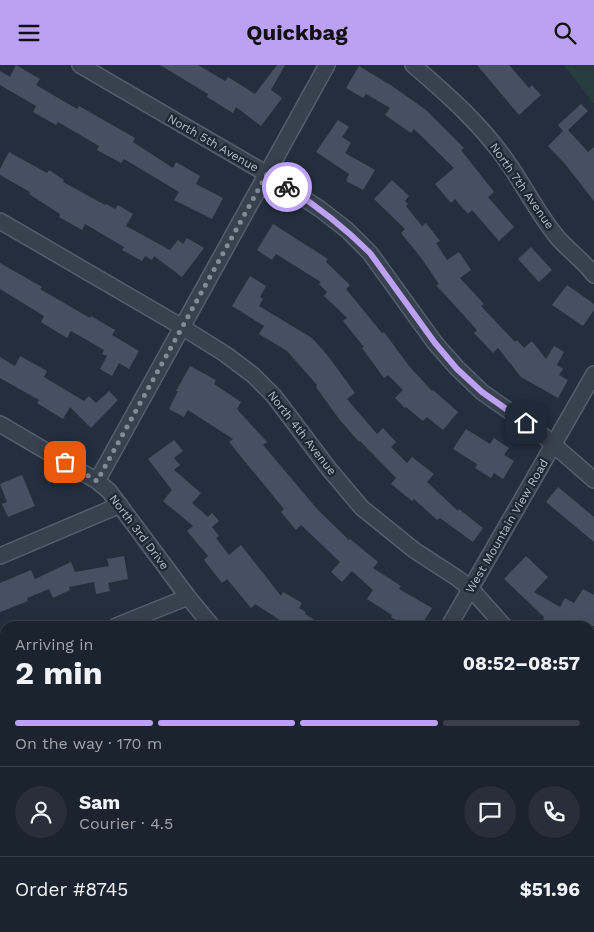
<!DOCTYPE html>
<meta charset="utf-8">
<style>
:root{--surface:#1b232e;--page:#282f3a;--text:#f1f3f6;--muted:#a0a4aa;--line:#39404a;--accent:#bca0f2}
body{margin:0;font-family:"Work Sans",sans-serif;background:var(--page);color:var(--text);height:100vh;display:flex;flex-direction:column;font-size:19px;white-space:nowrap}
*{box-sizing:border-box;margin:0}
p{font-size:16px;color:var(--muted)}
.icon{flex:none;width:28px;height:28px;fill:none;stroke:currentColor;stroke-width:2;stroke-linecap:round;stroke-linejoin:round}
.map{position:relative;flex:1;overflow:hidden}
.side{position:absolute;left:0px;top:556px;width:595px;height:311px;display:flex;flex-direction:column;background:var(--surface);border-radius:15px 15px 0 0;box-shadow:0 5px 20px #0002,0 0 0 1px var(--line)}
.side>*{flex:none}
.pin{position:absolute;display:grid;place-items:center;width:42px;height:42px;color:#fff;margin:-21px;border-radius:10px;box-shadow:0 2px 8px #0006}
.courier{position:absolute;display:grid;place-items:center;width:50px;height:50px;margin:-25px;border:4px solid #bca0f2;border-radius:50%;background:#fff;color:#222;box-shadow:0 1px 6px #0007}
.summary em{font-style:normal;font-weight:700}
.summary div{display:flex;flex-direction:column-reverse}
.summary{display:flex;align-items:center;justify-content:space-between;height:85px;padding:0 15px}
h1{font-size:32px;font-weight:700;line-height:38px}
.bar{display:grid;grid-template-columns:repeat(4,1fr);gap:8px 5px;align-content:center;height:60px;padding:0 15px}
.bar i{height:6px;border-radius:4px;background:var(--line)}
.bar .selected{background:var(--accent)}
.bar p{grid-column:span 4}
.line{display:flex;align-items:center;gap:12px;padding:0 15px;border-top:1px solid var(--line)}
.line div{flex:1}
.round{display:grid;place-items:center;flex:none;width:52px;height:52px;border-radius:26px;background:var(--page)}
header{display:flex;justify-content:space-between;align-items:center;height:65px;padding:0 15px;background:var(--accent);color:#111;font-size:22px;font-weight:700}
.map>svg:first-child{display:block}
.green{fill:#263c3f}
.building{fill:#455162}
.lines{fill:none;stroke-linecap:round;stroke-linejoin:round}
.minor-casing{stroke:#565f6c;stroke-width:18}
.minor{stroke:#38414e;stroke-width:15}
.done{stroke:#828b98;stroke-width:5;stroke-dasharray:0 9}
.route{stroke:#bca0f2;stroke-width:6}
.labels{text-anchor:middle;stroke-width:4.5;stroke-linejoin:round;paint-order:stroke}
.street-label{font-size:12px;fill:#b4bcc9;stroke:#1d2633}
</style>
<header><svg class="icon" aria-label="menu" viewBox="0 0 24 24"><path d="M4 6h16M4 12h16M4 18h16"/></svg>Quickbag<svg class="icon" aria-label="search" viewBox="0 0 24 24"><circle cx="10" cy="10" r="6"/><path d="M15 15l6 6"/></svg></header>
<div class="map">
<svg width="594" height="867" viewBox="0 0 594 867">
<rect width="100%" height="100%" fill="#242f3e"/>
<!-- green -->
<path class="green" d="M564 0H594V39Z
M5 698V843H0V700Z
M594 826V867H48L45 863 590 862V828Z
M0 849 5 850V862L15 863 11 867H0Z"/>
<!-- building -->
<path class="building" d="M16 0 40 14 36 20 77 44 79 41 135 73 133 77 173 103 176 97 200 111 196 119 223 133 212 154 174 135 179 127 124 94 121 98 97 85 99 81 58 57 56 60 33 47 36 41 0 20V6L10 12Z
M160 0H198L225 16 228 12 255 29 277 0H285L271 25 282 33 261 61 236 42 233 48 207 32 208 29Z
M477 0H509L529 23 532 20 541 30 519 50Z
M359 1 392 21 426 45 464 83 461 85 494 127 488 132 514 162 499 176 472 145 468 149 455 134 451 138 435 119 454 103 414 64 411 68 385 50 390 43 366 29 363 33 346 23Z
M581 39 588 46 568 65 588 87 594 82V136L565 99 548 81 563 66 558 60Z
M338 55 349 62 342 72 351 78 345 88 375 105 363 125 346 116 349 109 316 87Z
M9 87 47 108 49 105 64 115 63 117 105 140 106 139 115 144 118 140 133 149 126 161 170 185 178 175 183 179 187 173 204 183 182 212 154 191 152 195 145 191 142 196 122 185 124 182 85 159 82 165 59 152 60 149 29 129 30 127 0 110V104Z
M392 115 409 131 405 136 408 139 406 141 422 161 426 158 440 176 436 178 447 195 459 187 471 205 460 213 484 239 481 241 515 277 517 275 524 283 532 276 546 294 554 281 564 287 557 300 563 304 559 310 568 315 558 333 521 312 498 283 493 288 474 268 477 265 436 220 439 219 422 194 401 168 405 164 374 134Z
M273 159 328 194 326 197 350 220 346 224 382 268 384 267 409 301 432 326 433 325 458 347 443 365 427 352 423 356 406 342 405 343 395 333 403 325 388 310 384 313 362 283 364 282 343 256 347 253 324 231 327 227 319 219 321 217 276 189 272 195 257 185Z
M531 182 552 205 539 217 518 194Z
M0 198 42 222 40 224 90 253 91 251 115 265 112 270 139 286 129 304 119 298 112 311 100 304 107 291 102 289 104 285 71 266 67 273 41 257 44 251 0 224Z
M250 211 266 221 260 232 263 234 259 241 312 273 328 291 355 328 347 334 377 369 383 363 396 377 391 382 407 398 412 392 434 409 427 417 458 446 459 444 483 463 473 477 440 453 437 455 414 434 412 436 391 419 396 413 360 376 359 377 339 354 316 322 317 320 287 286 259 269 264 261 232 241Z
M567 220 594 239V245L583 261 552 240Z
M20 291 47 306 44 312 84 336 89 331 96 338 109 326 118 335 91 363 70 342 63 354 37 338 39 335 0 313V292L15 301Z
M190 301 216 315 214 319 241 337 237 344 267 377 263 380 318 445 349 475 350 474 378 497 373 503 401 521 399 524 432 543 421 561H405L391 552 392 550 367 534 373 525 352 506 342 517 331 507 340 497 301 460 296 465 281 447 284 444 229 377 233 374 188 345 184 352 169 344 178 326H176Z
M466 364 490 379 494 373 509 383 504 390 514 396 503 414 494 408 491 413 475 403 477 399 453 384Z
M174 375 183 386 174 393 180 400 174 405 201 428 192 438 208 452 212 448 219 456 212 462 219 471 216 473 229 490 241 480 281 531 283 527 302 538 299 543 306 547 305 549 324 561H289L255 539 251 543 227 514 222 518 204 495 208 491 187 466 193 461 163 436 172 425 148 394Z
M22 410 35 441 8 452 2 439 7 437 0 419Z
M558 422 594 452V477L546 437Z
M124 491 128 514 108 518 110 526 96 529 94 517 69 522 70 525 53 533 49 524 27 533 28 536 0 547V518L31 505 35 514 71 497 75 507 109 501 107 494Z
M526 491 548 512 534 527 560 542 565 533 574 538 583 524 594 530V561H556L543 554 544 552 504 514Z"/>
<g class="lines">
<defs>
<path id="minor" d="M80 0 267 109 320 144 347 165 370 188 435 278 457 303 482 327 539 367 594 415
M413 0C448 30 482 60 508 98 525 122 538 149 557 172 568 185 584 196 594 210
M0 156 182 262 225 289 253 310 274 331 329 404 362 443 414 485 457 513 471 524 504 561
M0 359 97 416 109 426 188 532 212 561
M97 416 327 0
M0 491 120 440
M116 561 188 532
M449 561 594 309
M0 608 5 606
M590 617 594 620
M590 820 594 818"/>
</defs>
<!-- minor casing -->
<use href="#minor" class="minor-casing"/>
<!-- minor -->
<use href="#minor" class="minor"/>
</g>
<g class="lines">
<!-- done -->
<path class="done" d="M65 397 97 416 267 109 287 122"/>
<!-- route -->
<path class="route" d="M287 122C317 141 344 162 370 188L435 278 457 304 482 327 526 358"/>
</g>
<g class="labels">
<!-- street labels -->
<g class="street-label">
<text transform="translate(213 78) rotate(30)" y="4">North 5th Avenue</text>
<text transform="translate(522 121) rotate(55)" y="4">North 7th Avenue</text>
<text transform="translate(302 368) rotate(52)" y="4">North 4th Avenue</text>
<text transform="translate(507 461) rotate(-60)" y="4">West Mountain View Road</text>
<text transform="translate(139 467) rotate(53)" y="4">North 3rd Drive</text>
</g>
</g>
</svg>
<div class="pin" style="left:65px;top:397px;background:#ea580c"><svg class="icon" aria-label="bag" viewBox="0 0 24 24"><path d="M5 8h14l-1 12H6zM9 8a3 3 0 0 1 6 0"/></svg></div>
<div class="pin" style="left:526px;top:358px;background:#1f2937"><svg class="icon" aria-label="home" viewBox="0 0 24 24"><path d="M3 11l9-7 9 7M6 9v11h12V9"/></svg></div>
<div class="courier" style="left:287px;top:122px"><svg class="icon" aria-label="bike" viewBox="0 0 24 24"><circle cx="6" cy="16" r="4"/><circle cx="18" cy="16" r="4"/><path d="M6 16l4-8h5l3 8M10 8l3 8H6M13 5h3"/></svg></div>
<section class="side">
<div class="summary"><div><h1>2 min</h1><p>Arriving in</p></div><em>08:52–08:57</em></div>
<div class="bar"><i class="selected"></i><i class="selected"></i><i class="selected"></i><i></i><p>On the way · 170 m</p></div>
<div class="line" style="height:90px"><a class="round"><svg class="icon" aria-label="person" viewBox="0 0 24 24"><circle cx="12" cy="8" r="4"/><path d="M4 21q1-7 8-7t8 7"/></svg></a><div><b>Sam</b><p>Courier · 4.5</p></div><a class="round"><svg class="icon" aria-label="chat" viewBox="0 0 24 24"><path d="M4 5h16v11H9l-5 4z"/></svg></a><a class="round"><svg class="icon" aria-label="phone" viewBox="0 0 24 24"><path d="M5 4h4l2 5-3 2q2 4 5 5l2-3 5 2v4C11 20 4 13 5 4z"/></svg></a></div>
<div class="line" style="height:65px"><div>Order #8745</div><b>$51.96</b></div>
</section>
</div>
